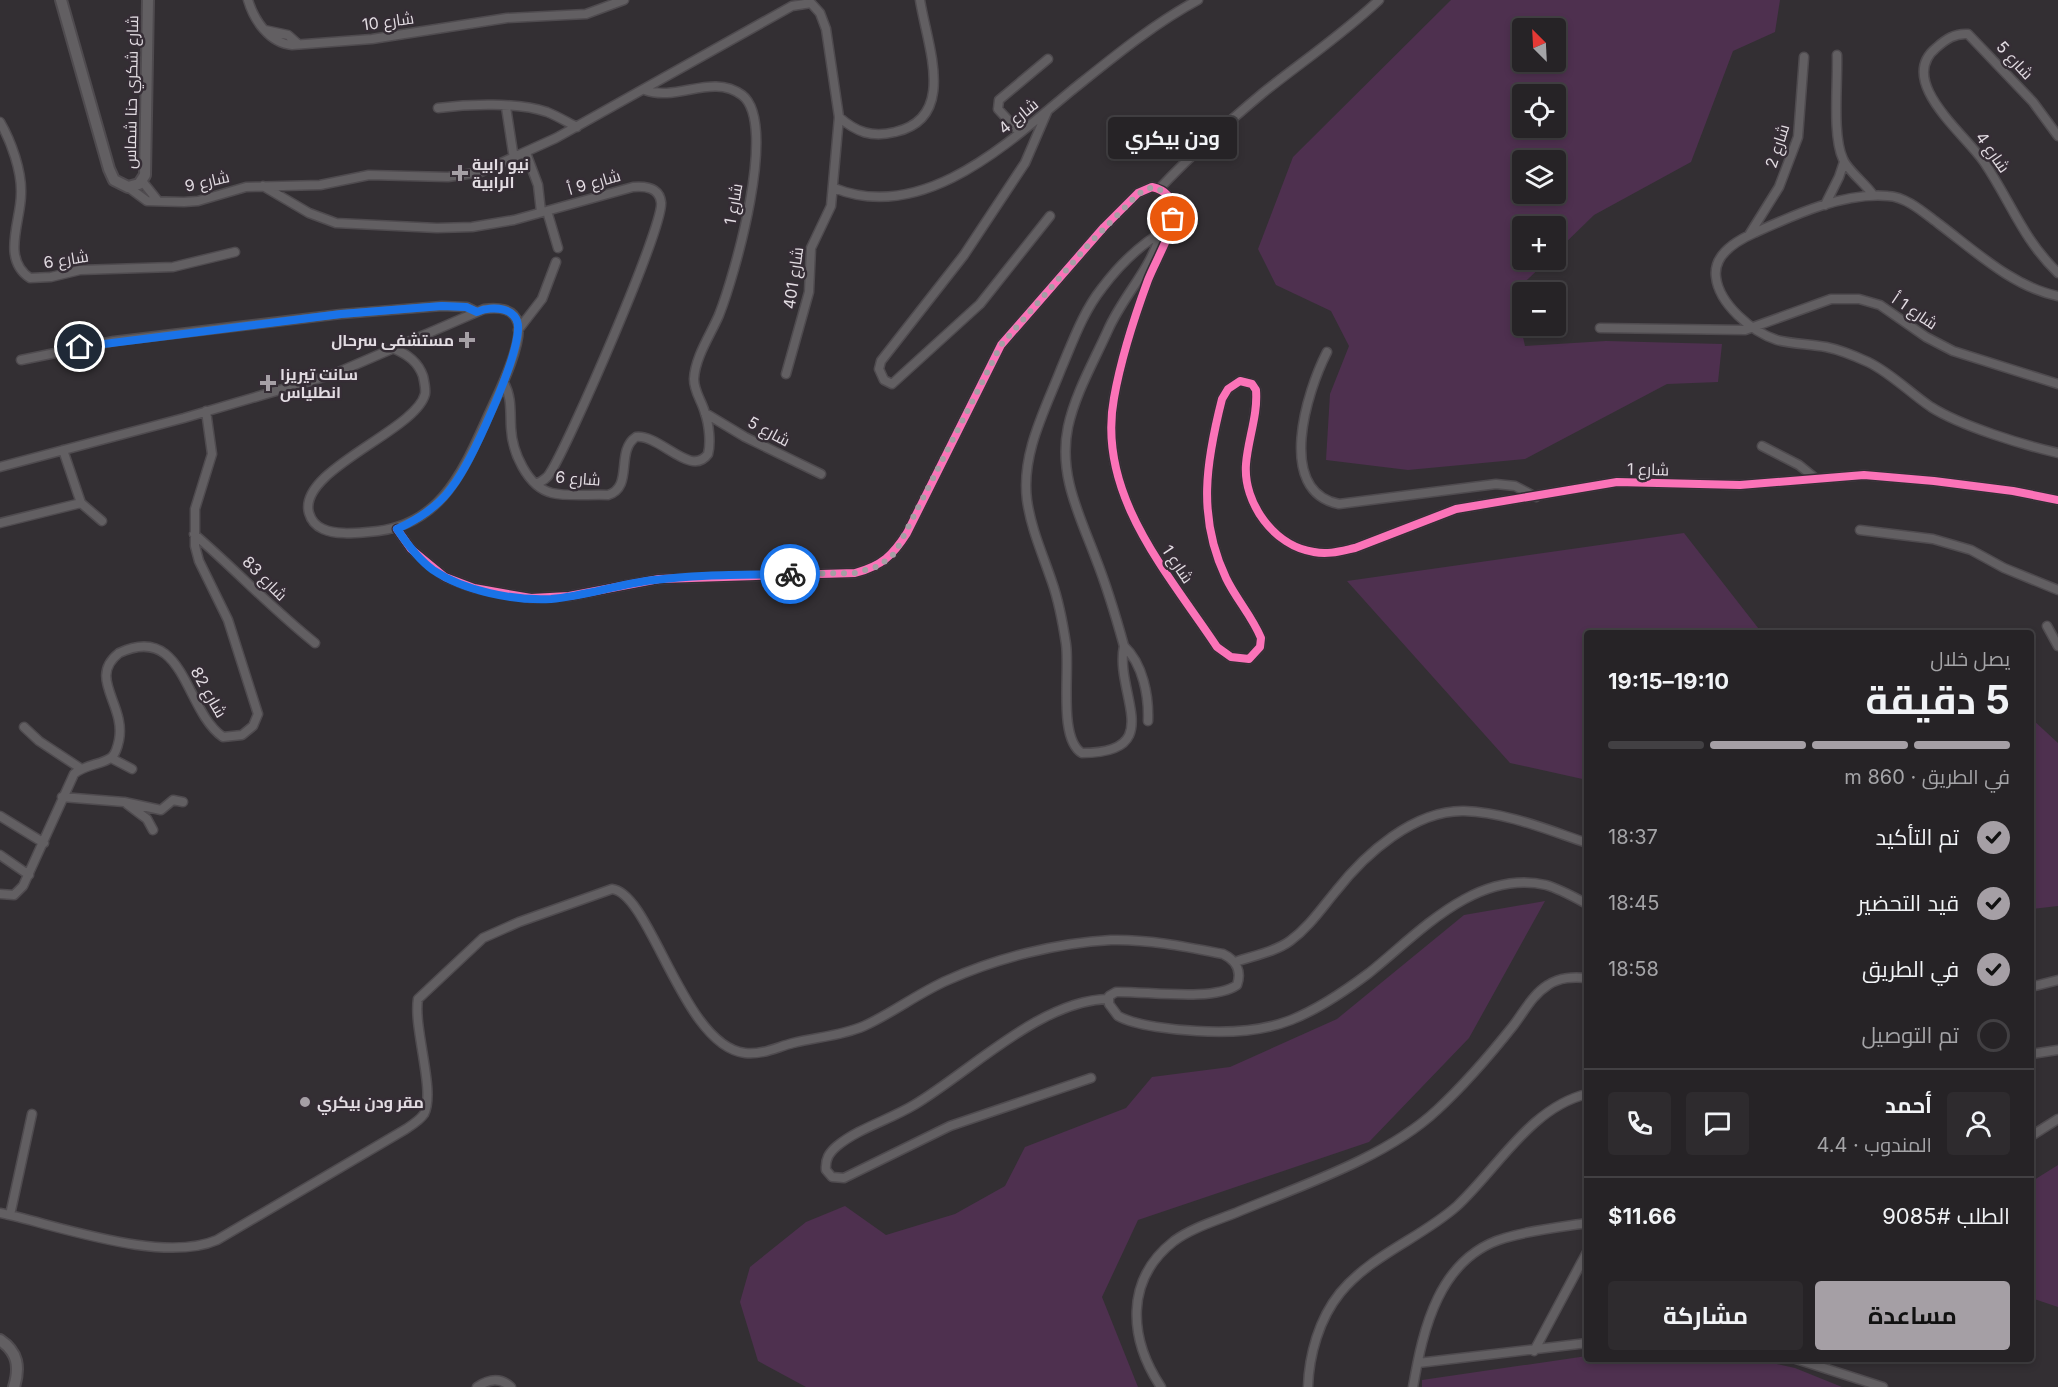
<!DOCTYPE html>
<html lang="ar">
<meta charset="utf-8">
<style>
:root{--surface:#262326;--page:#2e2b2e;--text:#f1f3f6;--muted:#a4a4a7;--line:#424043;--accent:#a59fa5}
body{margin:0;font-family:Inter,Cairo,sans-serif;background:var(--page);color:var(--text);direction:rtl;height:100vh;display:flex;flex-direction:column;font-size:22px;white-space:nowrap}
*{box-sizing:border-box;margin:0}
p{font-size:20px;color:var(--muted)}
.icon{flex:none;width:33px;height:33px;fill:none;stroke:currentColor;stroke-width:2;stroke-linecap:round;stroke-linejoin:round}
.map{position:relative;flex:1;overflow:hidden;direction:ltr}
.side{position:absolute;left:1584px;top:630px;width:450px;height:732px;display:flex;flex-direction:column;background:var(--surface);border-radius:6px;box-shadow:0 3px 9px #0003,0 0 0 2px var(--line);direction:rtl}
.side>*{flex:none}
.needle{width:39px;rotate:336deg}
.fabs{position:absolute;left:1512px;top:18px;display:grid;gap:12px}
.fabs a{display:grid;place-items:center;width:54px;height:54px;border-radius:6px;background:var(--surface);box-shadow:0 3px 9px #0003,0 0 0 2px var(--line);font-size:30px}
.pin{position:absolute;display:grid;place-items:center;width:51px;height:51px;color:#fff;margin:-26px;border:3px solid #fff;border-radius:50%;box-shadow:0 2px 6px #0007}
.courier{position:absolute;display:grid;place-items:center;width:60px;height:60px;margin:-30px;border:4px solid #1a73e8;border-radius:50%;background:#fff;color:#222;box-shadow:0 2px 8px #0007}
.bubble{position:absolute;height:42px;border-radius:6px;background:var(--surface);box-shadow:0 3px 9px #0003,0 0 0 2px var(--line);font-size:20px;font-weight:700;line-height:42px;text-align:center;direction:rtl}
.overview em{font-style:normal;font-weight:700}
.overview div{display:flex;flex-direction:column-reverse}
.overview{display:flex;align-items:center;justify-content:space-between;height:102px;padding:0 24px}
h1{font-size:39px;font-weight:700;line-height:45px}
.bar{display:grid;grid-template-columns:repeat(4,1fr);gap:9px 6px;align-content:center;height:72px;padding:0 24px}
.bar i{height:8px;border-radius:4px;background:var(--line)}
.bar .current{background:var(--accent)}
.bar p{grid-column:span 4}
.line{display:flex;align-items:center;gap:15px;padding:0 24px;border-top:2px solid var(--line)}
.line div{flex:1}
.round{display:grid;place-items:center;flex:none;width:63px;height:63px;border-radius:6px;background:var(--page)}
ol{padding:0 24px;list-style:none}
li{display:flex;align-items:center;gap:18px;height:66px}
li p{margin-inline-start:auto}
li .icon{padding:6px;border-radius:50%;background:var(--accent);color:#111;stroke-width:4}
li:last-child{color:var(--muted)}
li i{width:33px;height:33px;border:3px solid var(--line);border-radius:50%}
.button{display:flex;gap:12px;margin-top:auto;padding:12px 24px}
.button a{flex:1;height:69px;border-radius:6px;background:var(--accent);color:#111;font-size:24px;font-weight:700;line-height:69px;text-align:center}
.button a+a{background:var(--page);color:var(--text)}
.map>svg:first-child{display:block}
.green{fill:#4e304f;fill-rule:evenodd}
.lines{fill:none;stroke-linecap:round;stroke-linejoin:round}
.minor-casing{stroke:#4f4b4f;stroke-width:11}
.tertiary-casing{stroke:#4f4b4f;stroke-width:14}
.minor{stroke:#625f62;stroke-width:8}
.tertiary{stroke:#625f62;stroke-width:10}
.cycleway-casing{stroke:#352d35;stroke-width:11}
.cycleway{stroke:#fb73b8;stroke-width:8}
.done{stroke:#a59fa5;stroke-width:6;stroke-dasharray:0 10.8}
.route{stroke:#1a73e8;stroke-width:8}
.poi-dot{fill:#a59fa5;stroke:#352d35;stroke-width:2}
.labels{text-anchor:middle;stroke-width:5;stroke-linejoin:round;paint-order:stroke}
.street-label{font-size:16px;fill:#e2dce2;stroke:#352d35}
.poi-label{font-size:16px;font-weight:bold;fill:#e2dce2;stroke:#352d35;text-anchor:start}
</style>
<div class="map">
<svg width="2058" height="1387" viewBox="0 0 2058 1387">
<rect width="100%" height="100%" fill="#332f33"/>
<!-- green -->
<path class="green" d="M1451 0H1780L1775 32 1733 51 1691 162 1594 215 1556 252V226H1522V260H1548L1513 293 1525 346 1606 341 1722 344 1718 382 1667 384 1525 459 1408 470 1326 460 1330 394 1349 346 1331 311 1276 285 1258 249 1293 157ZM1522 28H1556V62H1522ZM1522 94H1556V128H1522ZM1522 160H1556V194H1522Z
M1684 533 1762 633H1587V780L1510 763 1347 581Z
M2031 718 2058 743V906L2031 909Z
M1545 901 1469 1038 1369 1142 1138 1220 1102 1297 1138 1387H806L758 1361 740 1302 750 1267 806 1222 845 1206 886 1235 955 1214 1005 1186 1025 1147 1126 1108 1152 1077 1230 1067 1337 1019 1464 915Z
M2058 1165V1307L2031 1298V1182Z
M1587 1356V1359H1753L1795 1368 1842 1387H1422V1380Z"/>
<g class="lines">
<defs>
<path id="minor" d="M248 0C254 20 269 43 292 45L372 39 507 18 586 14 624 0
M265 30 288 35 297 43
M1837 55C1838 82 1832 136 1843 159 1847 170 1866 184 1873 195
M506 107 514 159
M438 108C468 104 518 102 547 112 557 116 567 122 577 127
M1047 112 1025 163 964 255 881 361 879 369 884 380 892 384 980 304 1050 216
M839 117C856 132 872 138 895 132 958 118 927 45 920 0
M0 122C11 141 22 171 21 194 21 221 1 259 30 278L51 277 80 270 173 267 235 252
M1020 133 998 109 999 100 1048 59
M2058 136 2033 102 1968 34C1955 33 1946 39 1936 48 1896 81 1965 134 1984 162 2011 202 2022 238 2058 273
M526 153 538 185 541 212
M142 181 158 201
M263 186 309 213 336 223 437 228 472 227 514 220 633 187C645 186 659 187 661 202 665 224 568 446 550 473 547 479 542 481 536 484
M128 187 147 201 184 202 198 201 246 187 320 185 369 175 448 177 481 172 556 138 792 6 811 3 820 13 826 29 839 117 831 206 811 248 809 292 786 374
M834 188C923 224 1008 143 1071 91 1111 59 1153 24 1198 0
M1160 188C1192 154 1228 122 1264 92 1303 61 1343 34 1379 0
M1825 205 1839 177 1844 162
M547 211 558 248
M1749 235 1779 187 1798 137 1804 57
M2058 296C2013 287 1975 251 1939 224 1924 213 1907 197 1888 196 1844 192 1794 215 1754 233 1736 241 1713 255 1716 277 1719 304 1752 332 1777 340 1793 344 1810 344 1826 347 1841 350 1855 356 1868 362 1891 373 1910 393 1931 407 1961 426 2023 445 2058 453
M1600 328 1745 330 1831 299H1859L1880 305 1926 337 1953 351 2058 384
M518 330 542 299 556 262
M1327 352C1307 391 1275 491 1339 504L1496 484 1515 486 1536 497
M21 360 114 341 341 314 442 306 467 307 477 312
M504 383C512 397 510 412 511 428 512 451 527 487 552 493 569 497 590 494 608 495 634 487 615 451 636 437 660 434 691 478 708 454 711 443 709 424 705 413 702 401 694 392 694 379 695 357 711 334 719 315 734 277 779 123 742 95 712 73 677 102 645 90
M705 413 745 437 821 474
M1762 446 1799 465 1815 478
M63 450 81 503 102 521
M0 467 184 418 334 374 484 309C497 307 514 308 518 323 523 342 501 388 493 405 465 465 445 528 368 532 355 533 336 535 323 529 316 526 311 520 309 513 297 470 416 431 425 394 426 389 424 381 423 376 418 362 408 355 395 349
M0 523 81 503
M397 529 411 549 445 577 474 588 531 598 569 596 659 579 855 573C882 566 893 555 907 533L1001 345 1104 227 1138 193 1152 187C1165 190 1174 198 1174 212 1174 230 1155 262 1148 280 1134 318 1121 358 1114 398 1096 494 1168 573 1217 647L1231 657 1249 659 1260 647 1261 638C1252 616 1236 599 1226 578 1197 517 1206 462 1222 399L1228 389 1240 381 1252 384 1256 390C1258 415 1248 439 1246 464 1243 503 1274 546 1314 552 1328 555 1341 551 1355 548L1456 509 1617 482 1740 485 1864 475 1934 481 2013 491 2058 500
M1860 530 1933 539 1971 550 2004 568 2058 590
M194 534C235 569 272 609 315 643
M2047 626 2058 646
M1124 646C1114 693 1168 753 1082 753 1058 739 1070 671 1066 644 1063 624 1059 602 1052 582 1043 555 1031 529 1027 500 1021 454 1045 410 1061 369 1073 341 1083 312 1102 288 1120 264 1143 242 1169 228
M1148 721C1149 696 1143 664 1124 646 1116 617 1107 587 1096 559 1080 516 1058 475 1068 427 1075 394 1094 361 1108 330 1122 298 1148 272 1159 239
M24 727 39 741 80 768
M111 758 132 769
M62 797 124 802 161 810 173 800 183 802
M127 804 147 819 153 830
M0 816 44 843
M0 855 29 875
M0 894 14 895 23 886 74 774C85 764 102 765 112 757 116 753 118 745 119 740 126 704 87 678 119 653 185 622 184 710 223 737L242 735 253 726 258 714 228 620 199 561 195 546V509L212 454 206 411
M1235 962C1252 956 1275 952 1290 941 1309 927 1321 909 1336 891 1365 854 1414 810 1464 811 1505 812 1548 830 1587 843
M2031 987 2058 980
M2031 1054 2058 1050
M1091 1078 950 1126 844 1178 832 1177 826 1170C825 1159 829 1153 837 1146 859 1128 889 1120 914 1105 971 1071 1041 1000 1108 999
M2031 1136 2058 1119
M0 1213C57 1225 162 1264 217 1240L406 1129C412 1125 420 1120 424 1114 436 1092 413 1028 418 999L483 938 519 922 612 889C651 893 683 1046 745 1053 763 1055 777 1047 793 1043 817 1037 841 1036 864 1026 893 1013 918 993 948 980 997 958 1056 943 1111 940 1148 939 1187 947 1223 954 1236 960 1242 971 1237 985 1213 1002 1146 991 1116 992L1109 996V1004L1118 1016C1136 1026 1176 1030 1197 1031 1229 1033 1261 1032 1291 1020 1319 1009 1345 991 1369 973 1418 934 1475 869 1546 885 1560 889 1574 897 1587 904
M10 1215 32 1114
M1534 1351 1587 1252
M1796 1359 1883 1387
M1418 1363 1587 1343
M477 1387C489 1379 500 1377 511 1387
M1161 1387C1129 1339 1124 1280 1174 1241 1193 1227 1219 1220 1240 1211 1303 1185 1387 1157 1437 1110 1464 1085 1490 1055 1513 1026 1524 1012 1532 995 1548 985 1560 977 1573 977 1587 978
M1308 1387C1309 1355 1319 1319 1340 1293 1371 1255 1421 1238 1457 1206 1497 1169 1531 1107 1587 1094
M1413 1387C1423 1329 1439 1257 1505 1238 1531 1230 1560 1227 1587 1223"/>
<path id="tertiary" d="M61 0 109 169 114 180 128 187 139 184 145 175 148 0
M0 1340C18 1352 20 1367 14 1387"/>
</defs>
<!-- minor casing -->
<use href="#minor" class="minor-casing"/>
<!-- tertiary casing -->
<use href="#tertiary" class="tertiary-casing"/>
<!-- minor -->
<use href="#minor" class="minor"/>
<!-- tertiary -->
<use href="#tertiary" class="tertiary"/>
<defs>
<path id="cycleway" d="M397 529 411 549 445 577 474 588 531 598 569 596 659 579 855 573C882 566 893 555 907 533L1001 345 1104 227 1138 193 1152 187C1165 190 1174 198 1174 212 1174 230 1155 262 1148 280 1134 318 1121 358 1114 398 1096 494 1168 573 1217 647L1231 657 1249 659 1260 647 1261 638C1252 616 1236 599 1226 578 1197 517 1206 462 1222 399L1228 389 1240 381 1252 384 1256 390C1258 415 1248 439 1246 464 1243 503 1274 546 1314 552 1328 555 1341 551 1355 548L1456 509 1617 482 1740 485 1864 475 1934 481 2013 491 2058 500"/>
</defs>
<!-- cycleway casing -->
<use href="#cycleway" class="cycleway-casing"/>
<!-- cycleway -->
<use href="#cycleway" class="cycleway"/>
</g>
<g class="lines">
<!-- done -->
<path class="done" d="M790 574 855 573 879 566 895 553 1001 345 1090 243 1138 194 1152 187 1166 192 1173 206V219"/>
<!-- route -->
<path class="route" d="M80 347 341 314 442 306 466 307 477 312C492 305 520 307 518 330 516 363 472 461 452 487 438 507 419 519 397 529 407 544 418 559 433 570 464 591 514 601 551 599 585 596 619 584 654 580 699 574 745 575 790 574"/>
</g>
<!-- markers -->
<g class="poi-dot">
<path d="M457 164h6v6h6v6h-6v6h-6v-6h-6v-6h6z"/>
<path d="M464 331h6v6h6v6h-6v6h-6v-6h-6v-6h6z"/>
<path d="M265 374h6v6h6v6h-6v6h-6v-6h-6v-6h6z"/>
<circle cx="305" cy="1102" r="6"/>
</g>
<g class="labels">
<!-- street labels -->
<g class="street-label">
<text transform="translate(388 21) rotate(-8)" y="6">شارع 10</text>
<text transform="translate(2015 60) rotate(47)" y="6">شارع 5</text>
<text transform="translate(131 92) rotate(-89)" y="6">شارع شكري حنا شماس</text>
<text transform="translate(1018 116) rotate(-39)" y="6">شارع 4</text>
<text transform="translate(1777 146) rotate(-72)" y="6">شارع 2</text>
<text transform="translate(1993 152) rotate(55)" y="6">شارع 4</text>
<text transform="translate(207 181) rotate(-13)" y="6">شارع 9</text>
<text transform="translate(594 182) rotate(-16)" y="6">شارع 9 أ</text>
<text transform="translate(733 204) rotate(-80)" y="6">شارع 1</text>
<text transform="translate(66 259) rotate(-9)" y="6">شارع 6</text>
<text transform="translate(793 278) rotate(-82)" y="6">شارع 401</text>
<text transform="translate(1915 311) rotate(34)" y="6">شارع 1 أ</text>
<text transform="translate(769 431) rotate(28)" y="6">شارع 5</text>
<text transform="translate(1648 469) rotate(1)" y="6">شارع 1</text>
<text transform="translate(578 478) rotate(4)" y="6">شارع 6</text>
<text transform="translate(1178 564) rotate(56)" y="6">شارع 1</text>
<text transform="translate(265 578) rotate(45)" y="6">شارع 83</text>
<text transform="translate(209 692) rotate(60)" y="6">شارع 82</text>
</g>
<!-- poi labels -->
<g class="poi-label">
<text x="472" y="170">نيو رابية<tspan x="472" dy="18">الرابية</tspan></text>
<text x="454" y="346" text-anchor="end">مستشفى سرحال</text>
<text x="280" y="380">سانت تيريزا<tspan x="280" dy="18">انطلياس</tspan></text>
<text x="317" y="1108">مقر ودن بيكري</text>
</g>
</g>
</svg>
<div class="fabs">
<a><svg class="needle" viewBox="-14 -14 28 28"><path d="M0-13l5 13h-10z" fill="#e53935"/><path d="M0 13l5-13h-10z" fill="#a4a4a7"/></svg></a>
<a><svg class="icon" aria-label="locate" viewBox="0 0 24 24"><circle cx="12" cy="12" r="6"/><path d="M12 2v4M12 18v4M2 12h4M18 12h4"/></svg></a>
<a><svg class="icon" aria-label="layers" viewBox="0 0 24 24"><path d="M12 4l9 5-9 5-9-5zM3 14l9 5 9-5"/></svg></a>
<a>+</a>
<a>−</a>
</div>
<div class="pin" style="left:1173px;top:219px;background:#ea580c"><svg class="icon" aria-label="bag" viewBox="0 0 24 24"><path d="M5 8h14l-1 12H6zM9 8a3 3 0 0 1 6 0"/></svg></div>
<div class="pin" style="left:80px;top:347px;background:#1f2937"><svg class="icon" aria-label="home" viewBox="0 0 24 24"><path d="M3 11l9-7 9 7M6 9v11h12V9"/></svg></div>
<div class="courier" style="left:790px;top:574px"><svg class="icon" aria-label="bike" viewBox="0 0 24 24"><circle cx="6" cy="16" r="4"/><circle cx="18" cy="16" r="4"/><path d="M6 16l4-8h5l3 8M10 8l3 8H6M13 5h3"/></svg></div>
<div class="bubble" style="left:1108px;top:117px;width:129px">ودن بيكري</div>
<section class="side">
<div class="overview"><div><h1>5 دقيقة</h1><p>يصل خلال</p></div><em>19:10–19:15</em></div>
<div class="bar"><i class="current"></i><i class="current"></i><i class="current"></i><i></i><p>في الطريق · 860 m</p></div>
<ol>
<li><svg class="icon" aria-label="check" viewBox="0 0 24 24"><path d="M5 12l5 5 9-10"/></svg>تم التأكيد<p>18:37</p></li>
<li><svg class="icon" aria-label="check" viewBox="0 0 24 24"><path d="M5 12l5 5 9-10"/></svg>قيد التحضير<p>18:45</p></li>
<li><svg class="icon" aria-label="check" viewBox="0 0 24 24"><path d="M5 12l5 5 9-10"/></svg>في الطريق<p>18:58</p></li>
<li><i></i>تم التوصيل</li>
</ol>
<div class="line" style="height:108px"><a class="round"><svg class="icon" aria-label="person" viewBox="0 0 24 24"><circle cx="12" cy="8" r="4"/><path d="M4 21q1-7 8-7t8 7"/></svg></a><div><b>أحمد</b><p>المندوب · 4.4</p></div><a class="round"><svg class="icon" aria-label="chat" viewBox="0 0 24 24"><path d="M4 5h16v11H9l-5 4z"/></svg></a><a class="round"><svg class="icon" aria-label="phone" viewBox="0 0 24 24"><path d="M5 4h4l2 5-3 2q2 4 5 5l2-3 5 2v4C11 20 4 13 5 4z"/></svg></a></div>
<div class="line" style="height:78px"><div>الطلب #9085</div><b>$11.66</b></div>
<div class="button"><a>مساعدة</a><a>مشاركة</a></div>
</section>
</div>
